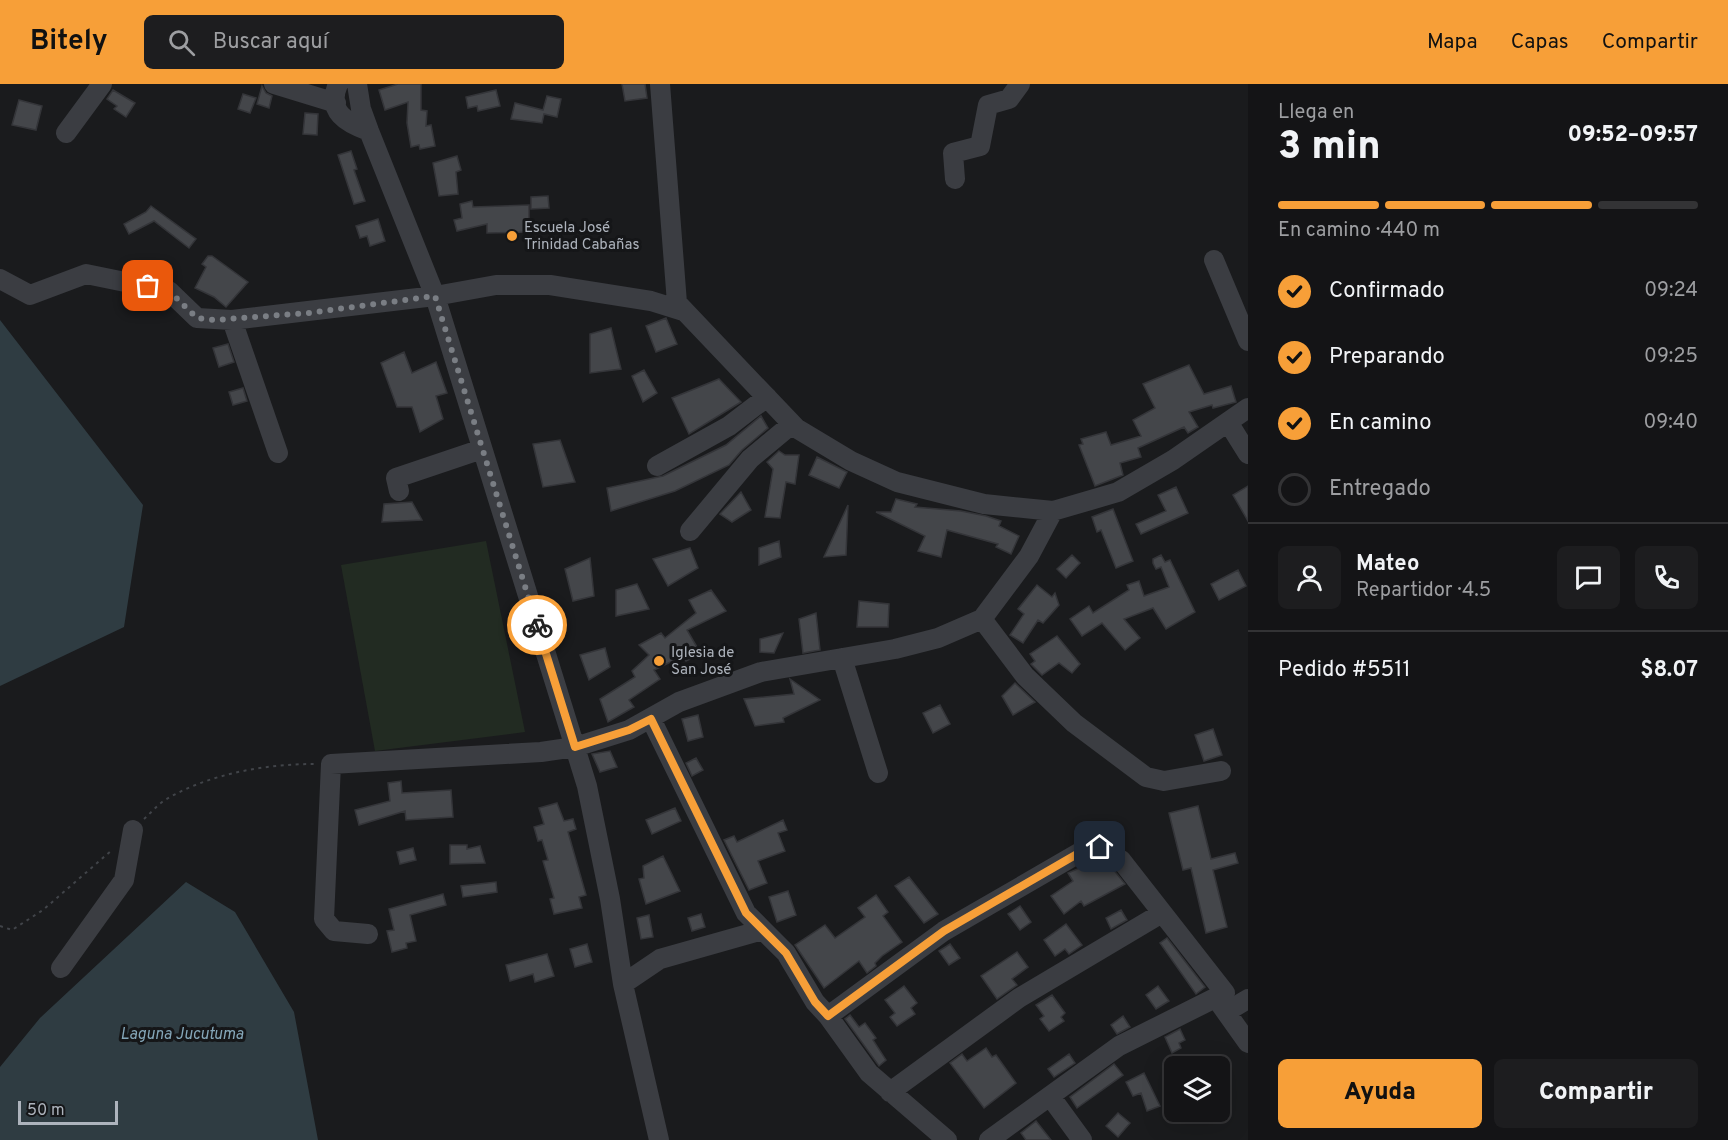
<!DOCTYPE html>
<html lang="es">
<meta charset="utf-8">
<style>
:root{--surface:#141416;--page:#1d1d1f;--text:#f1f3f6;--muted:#9d9ea1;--line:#333335;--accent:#f79f38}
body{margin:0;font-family:Overpass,sans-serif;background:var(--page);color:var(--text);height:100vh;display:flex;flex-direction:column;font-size:22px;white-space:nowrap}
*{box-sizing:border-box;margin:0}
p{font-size:20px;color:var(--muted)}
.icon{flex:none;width:33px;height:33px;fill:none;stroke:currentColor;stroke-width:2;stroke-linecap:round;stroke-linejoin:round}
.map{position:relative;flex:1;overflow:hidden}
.drawer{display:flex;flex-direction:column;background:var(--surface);width:480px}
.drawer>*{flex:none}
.fabs{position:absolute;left:1164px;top:972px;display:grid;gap:12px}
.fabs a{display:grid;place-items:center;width:66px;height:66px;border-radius:9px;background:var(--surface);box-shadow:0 6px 24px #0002,0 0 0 2px var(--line);font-size:30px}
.scale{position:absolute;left:18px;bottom:15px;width:100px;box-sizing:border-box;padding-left:6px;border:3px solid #adb3bc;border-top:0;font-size:16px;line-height:21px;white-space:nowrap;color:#adb3bc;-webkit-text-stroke:4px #151618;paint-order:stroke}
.pin{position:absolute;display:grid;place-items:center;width:51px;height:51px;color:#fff;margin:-26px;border-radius:12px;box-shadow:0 3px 9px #0006}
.courier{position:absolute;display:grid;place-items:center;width:60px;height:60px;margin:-30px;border:4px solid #f79f38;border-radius:50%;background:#fff;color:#222;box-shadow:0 2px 8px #0007}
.summary em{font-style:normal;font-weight:800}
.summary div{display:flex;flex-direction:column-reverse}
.summary{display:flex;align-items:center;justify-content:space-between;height:102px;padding:0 30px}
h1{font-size:39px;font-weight:800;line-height:45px}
.bar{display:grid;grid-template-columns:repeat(4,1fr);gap:9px 6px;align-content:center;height:72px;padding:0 30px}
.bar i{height:8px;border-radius:4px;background:var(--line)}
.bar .on{background:var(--accent)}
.bar p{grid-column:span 4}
.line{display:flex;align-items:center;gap:15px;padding:0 30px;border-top:2px solid var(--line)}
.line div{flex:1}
.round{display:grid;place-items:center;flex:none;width:63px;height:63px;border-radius:9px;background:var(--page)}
ol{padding:0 30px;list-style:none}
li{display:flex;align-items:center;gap:18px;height:66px}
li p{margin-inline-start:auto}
li .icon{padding:6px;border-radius:50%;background:var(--accent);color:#111;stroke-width:4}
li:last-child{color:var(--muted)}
li i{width:33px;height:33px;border:3px solid var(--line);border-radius:50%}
.cta{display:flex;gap:12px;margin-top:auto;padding:12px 30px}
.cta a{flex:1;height:69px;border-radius:9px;background:var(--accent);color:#111;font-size:24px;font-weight:800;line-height:69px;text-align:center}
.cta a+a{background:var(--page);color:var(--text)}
header{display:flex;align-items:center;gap:36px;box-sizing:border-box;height:84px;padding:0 30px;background:var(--accent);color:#111}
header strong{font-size:28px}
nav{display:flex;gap:33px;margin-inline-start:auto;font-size:21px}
.search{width:420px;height:54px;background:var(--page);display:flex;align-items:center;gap:15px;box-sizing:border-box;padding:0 21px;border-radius:9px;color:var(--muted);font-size:22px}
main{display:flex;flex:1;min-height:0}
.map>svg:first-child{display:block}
.green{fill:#222b22}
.water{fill:#2f3c42}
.building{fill:#44464a;stroke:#343539;stroke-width:1.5}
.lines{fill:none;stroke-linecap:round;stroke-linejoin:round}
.path{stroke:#414449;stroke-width:2;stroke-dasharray:3 4.5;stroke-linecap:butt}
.minor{stroke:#3b3d42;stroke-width:20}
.done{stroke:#7a7e84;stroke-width:6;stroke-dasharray:0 10.8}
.route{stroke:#f79f38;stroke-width:8}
.poi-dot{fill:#f79f38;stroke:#151618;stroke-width:2}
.labels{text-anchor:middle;stroke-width:6;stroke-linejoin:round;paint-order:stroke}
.poi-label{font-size:15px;fill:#adb3bc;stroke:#151618;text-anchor:start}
.water-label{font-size:16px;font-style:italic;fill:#84a6b8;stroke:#151618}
</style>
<header>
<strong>Bitely</strong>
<div class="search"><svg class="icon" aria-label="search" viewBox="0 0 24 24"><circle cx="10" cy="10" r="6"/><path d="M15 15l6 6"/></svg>Buscar aquí</div>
<nav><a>Mapa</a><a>Capas</a><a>Compartir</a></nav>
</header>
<main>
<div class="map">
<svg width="1248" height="1056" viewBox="0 0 1248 1056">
<rect width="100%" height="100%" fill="#1a1b1d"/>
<!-- green -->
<path class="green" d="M486 457 525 648 375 667 341 481Z"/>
<!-- water -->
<path class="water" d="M0 236 143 421 124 543 0 602Z
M186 798 235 828 294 928 318 1056H0V983L40 934Z"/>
<!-- building -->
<path class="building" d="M398 0H421V26L427 27 426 42 431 41 435 62 420 65 419 61 411 63 407 39 408 18 385 26 379 6Z
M622 0H645L647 14 625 17Z
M262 2 266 9 272 12 269 24 257 20Z
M113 6 135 19 126 33 114 25 117 22 107 15Z
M496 6 500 22 478 27 477 22 468 24 466 13Z
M243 10 256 14 250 29 238 25Z
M547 12 561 15 557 33 544 30 542 39 511 35 515 19 543 26Z
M19 16 42 22 36 46 12 41Z
M305 29 318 30 317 51 303 50Z
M351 67 357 85 354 86 365 117 354 120 338 71Z
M457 72 461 86 456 88 458 110 439 112 433 79Z
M548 112 549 124 531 125V113Z
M472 117 473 123 529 121V148L487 149V140L457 147 454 136 462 134 460 120Z
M151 122 196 155 189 164 154 137 129 150 124 140 146 128Z
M378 135 385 157 370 162 367 152 360 154 356 142Z
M208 172H212L248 198 226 223 214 213 195 204 206 183 202 180Z
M666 234 677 260 656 268 646 242Z
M611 244 621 285 590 289V250Z
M228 260 234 278 219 283 213 264Z
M404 268 412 289 436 278 447 309 436 312 443 335 420 348 412 323H397L381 279Z
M1189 281 1204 310 1231 302 1236 318 1213 324 1212 321 1189 328 1198 343 1188 349 1184 343 1138 364 1141 373 1120 379 1123 391 1095 402 1079 361 1083 360 1081 355 1106 348 1111 361 1141 352 1133 336 1155 324 1143 300Z
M644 286 657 309 643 318 632 292Z
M719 295 741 318 689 350 672 314Z
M243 304 247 317 233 321 229 308Z
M761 332 768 344 742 366 729 381 675 407 611 427 607 404 663 392 726 361Z
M560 356 575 398 543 403 533 360Z
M779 367 785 371H799L795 400 786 398 780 434 765 433 773 385 767 378Z
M817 373 847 388 839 404 809 391Z
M1248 402V437L1233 411Z
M1176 403 1188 429 1141 450 1136 440 1166 427 1158 411Z
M741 408 751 426 732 438 720 430Z
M896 415 917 420 915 423 961 427 986 432 1001 437 999 442 1019 452 1011 470 996 463 998 460 947 446 941 473 918 467 925 452 876 428H891Z
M412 418 422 436 382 438 384 420Z
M848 421 846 471 824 473Z
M1113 425 1133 477 1116 484 1101 446 1097 448 1092 433Z
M779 457 781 473 759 481V464Z
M690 464 698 484 668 502 653 475Z
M1072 471 1080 479 1066 494 1057 485Z
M1161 471 1165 478 1170 476 1195 528 1166 545 1153 524 1124 535 1140 554 1125 566 1102 539 1082 552 1070 535 1089 522 1093 529 1129 506 1127 501 1139 497 1144 512 1169 503 1161 483 1156 485 1153 479V475Z
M590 474 594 512 573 517 565 485Z
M1238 486 1246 502 1219 516 1211 500Z
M637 500 649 525 616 532V506Z
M1037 501 1052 513 1055 509 1059 521 1043 539 1038 536 1023 559 1010 551 1024 530 1018 525Z
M711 506 726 527 687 546 701 570 686 577 683 572 654 586 660 595 629 616 634 623 608 638 600 615 635 593 632 587 649 571 639 561 661 549 665 554 696 529 689 516Z
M859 517 889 520 888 543H857Z
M816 529 820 566 803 569 799 535Z
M783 549 774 569 760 568V555Z
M1057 552 1080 580 1072 589 1059 579 1042 591 1031 580 1035 577 1030 570Z
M605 564 610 583 589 596 580 571Z
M790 595 820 616 783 634 784 638 755 642 744 615 794 610Z
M1015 599 1035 618 1013 631 1002 612Z
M940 621 950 640 933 649 923 629Z
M698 631 703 653 688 657 682 635Z
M1213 645 1222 671 1204 677 1195 651Z
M610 667 617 683 600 688 592 670Z
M696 674 703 686 692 692 686 679Z
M401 697 402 709 451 706 453 733 406 736 405 727 359 741 355 726 390 717 388 699Z
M557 719 564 737 573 735 576 745 568 748 586 811 579 813 582 824 554 830 550 815 554 814 543 777 548 776 542 756 538 757 534 743 544 740 539 724Z
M1198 722 1211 775 1235 769 1238 779 1213 786 1227 843 1206 849 1191 784 1183 786 1169 729Z
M675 724 681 737 652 750 646 736Z
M783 736 787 746 778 749 785 767 758 777 767 799 749 806 724 756 734 752 737 758Z
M450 761H467V765L480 762 485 779 450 780Z
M413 764 416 776 400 780 397 768Z
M663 772 680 807 646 820 639 795 644 794 643 782Z
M1098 776 1113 785 1125 800 1084 822 1081 817 1064 830 1051 812 1073 797 1068 789Z
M909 793 938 830 924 839 895 802Z
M496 798 497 808 463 813 461 802Z
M788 807 796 831 777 838 769 813Z
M443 810 446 821 410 831 416 857 406 859 407 864 392 868 387 847 394 846 389 825Z
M876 811 888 828 883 832 902 858 882 872 875 879 876 882 867 889 859 877 824 904 795 861 825 841 835 854 865 833 858 824Z
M1020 822 1031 838 1020 846 1008 830Z
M1121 826 1127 836 1111 845 1106 834Z
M701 830 705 843 692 847 688 834Z
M649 831 653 853 641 855 637 834Z
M1066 840 1082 861 1069 870 1065 865 1055 872 1044 856Z
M1167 854 1205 903 1196 910 1160 859Z
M587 860 592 878 575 883 570 865Z
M950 860 960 874 949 881 939 867Z
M1017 868 1028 883 1012 895 1017 901 997 915 981 892Z
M547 870 554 892 535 898 533 890 510 897 506 881Z
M904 902 917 919 911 924 915 930 897 942 890 933 895 929 885 916Z
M1158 902 1169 917 1156 925 1146 911Z
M1052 911 1065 929 1061 933 1064 937 1049 947 1040 935 1044 932 1036 921Z
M850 931 859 943 865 939 876 954 873 956 886 976 879 982 845 935Z
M1123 932 1130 943 1117 950 1111 941Z
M1180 945 1185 956 1179 959 1181 964 1172 969 1165 953Z
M986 964 992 973 996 971 1016 999 984 1024 950 979 962 970 967 977Z
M1069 970 1075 979 1054 993 1048 985Z
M1114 980 1123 991 1077 1024 1070 1013Z
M1144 989 1160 1022 1147 1027 1141 1009 1133 1012 1126 998Z
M1118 1029 1130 1039 1118 1053 1106 1042Z
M1036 1037 1051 1056H1026L1021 1049Z"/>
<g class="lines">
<!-- path -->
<path class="path" d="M144 735C151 729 157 721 165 716 208 690 265 680 314 680
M0 842 12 846 43 826 112 766"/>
<!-- minor -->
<path class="minor" d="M274 0 336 19
M338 0C326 28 347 39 369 47
M357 0 361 25 369 47 435 212 587 702 610 815 623 900 659 1056
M660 0 677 219 796 344 851 377 897 398 984 420 1053 427 1118 408 1173 376 1248 324
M66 49 102 0
M955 95 953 69 980 62 988 21 1009 15 1020 0
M1214 176 1248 257
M0 195 30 211 86 190 169 207 197 234 232 236 435 212 496 201H550L651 217 683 227
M232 236 278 369
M1228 338 1248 370
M657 382 729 342 767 313
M399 407 396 394 482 365
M690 447 750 375 792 340
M982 535 1025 592 1074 639 1146 693 1164 697 1221 687
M842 574 878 689
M651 635 746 829 763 846
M368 850 334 847 324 835 331 680 541 668 575 663 629 646 679 618 761 588 895 565 938 554 982 535 1029 472 1053 427
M61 884 124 796 133 746
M623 900 660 875 763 846 786 869 815 918 828 932 869 989 947 1056
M1216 914 1248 959
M1226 928 1248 915
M828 932 944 847 1084 766 1100 763 1121 776 1225 909 1119 962 989 1056
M890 1008 1019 914 1162 829
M1050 1012 1082 1056"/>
</g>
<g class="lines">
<!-- done -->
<path class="done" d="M148 202 169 207 197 234 215 236 308 229 435 212 537 541"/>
<!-- route -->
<path class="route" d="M537 541 575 663 629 646 651 635 746 829 786 869 815 918 828 932 944 847 1084 766 1100 763"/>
</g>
<!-- markers -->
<g class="poi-dot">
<circle cx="512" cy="152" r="6"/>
<circle cx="659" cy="577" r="6"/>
</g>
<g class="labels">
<!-- poi labels -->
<g class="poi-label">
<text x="524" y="148">Escuela José<tspan x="524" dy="17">Trinidad Cabañas</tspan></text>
<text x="671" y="573">Iglesia de<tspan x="671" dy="17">San José</tspan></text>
</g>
<!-- water labels -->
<g class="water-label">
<text x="182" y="955">Laguna Jucutuma</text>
</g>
</g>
</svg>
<div class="fabs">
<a><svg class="icon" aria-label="layers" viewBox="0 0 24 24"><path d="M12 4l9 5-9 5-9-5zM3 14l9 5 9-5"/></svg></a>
</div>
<div class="scale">50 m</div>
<div class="pin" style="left:148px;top:202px;background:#ea580c"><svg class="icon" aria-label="bag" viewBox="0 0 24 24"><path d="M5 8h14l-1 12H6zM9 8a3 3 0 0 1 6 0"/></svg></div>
<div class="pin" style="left:1100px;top:763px;background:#1f2937"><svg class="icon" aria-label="home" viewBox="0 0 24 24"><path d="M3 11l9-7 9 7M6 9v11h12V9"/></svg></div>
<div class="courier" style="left:537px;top:541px"><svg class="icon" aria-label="bike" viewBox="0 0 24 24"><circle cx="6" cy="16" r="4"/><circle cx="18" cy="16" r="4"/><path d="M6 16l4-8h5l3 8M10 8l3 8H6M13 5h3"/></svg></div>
</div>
<section class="drawer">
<div class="summary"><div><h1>3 min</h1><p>Llega en</p></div><em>09:52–09:57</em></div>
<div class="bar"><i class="on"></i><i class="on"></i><i class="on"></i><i></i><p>En camino · 440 m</p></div>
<ol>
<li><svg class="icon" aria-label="check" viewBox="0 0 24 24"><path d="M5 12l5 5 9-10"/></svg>Confirmado<p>09:24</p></li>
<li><svg class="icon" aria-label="check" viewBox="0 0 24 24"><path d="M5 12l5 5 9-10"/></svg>Preparando<p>09:25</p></li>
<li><svg class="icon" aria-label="check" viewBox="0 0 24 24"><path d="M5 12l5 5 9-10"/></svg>En camino<p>09:40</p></li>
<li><i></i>Entregado</li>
</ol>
<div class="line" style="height:108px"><a class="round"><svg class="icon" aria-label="person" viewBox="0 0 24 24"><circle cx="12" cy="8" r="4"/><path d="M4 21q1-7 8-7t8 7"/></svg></a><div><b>Mateo</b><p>Repartidor · 4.5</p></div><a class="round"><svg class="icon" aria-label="chat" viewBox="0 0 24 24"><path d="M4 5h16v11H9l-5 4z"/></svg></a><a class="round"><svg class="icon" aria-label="phone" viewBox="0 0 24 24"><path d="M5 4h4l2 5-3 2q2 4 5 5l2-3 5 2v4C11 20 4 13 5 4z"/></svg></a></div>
<div class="line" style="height:78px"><div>Pedido #5511</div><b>$8.07</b></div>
<div class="cta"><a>Ayuda</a><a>Compartir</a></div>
</section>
</main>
